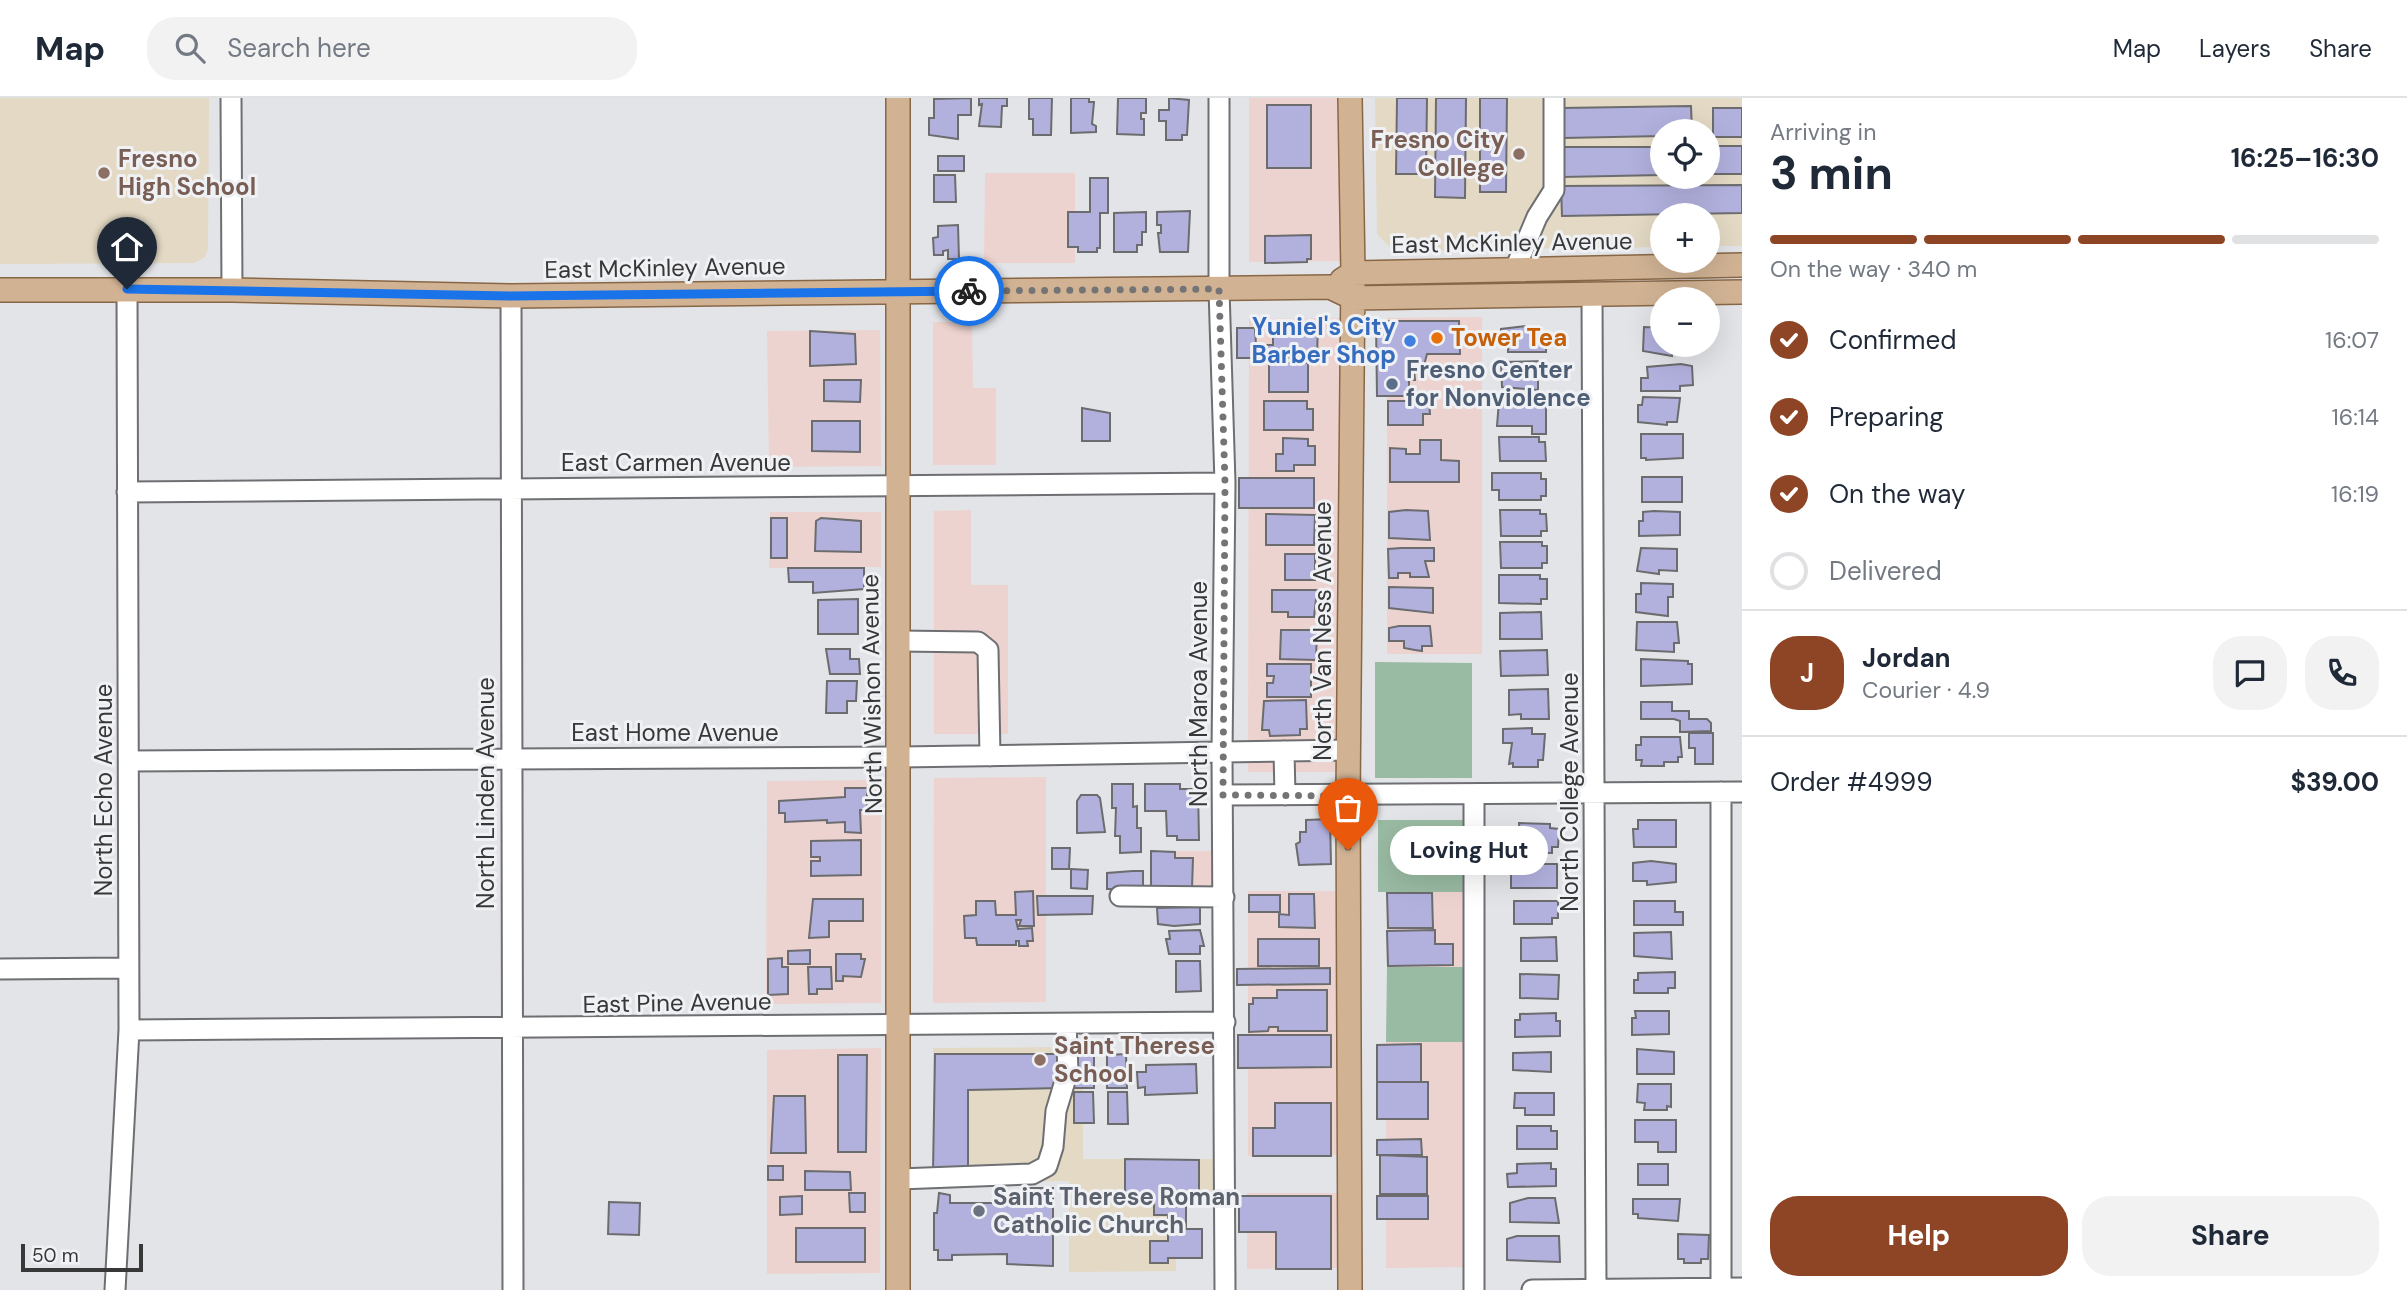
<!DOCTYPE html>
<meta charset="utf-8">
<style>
:root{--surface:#fff;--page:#f2f2f3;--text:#1f2937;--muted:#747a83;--line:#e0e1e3;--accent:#8d4525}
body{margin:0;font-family:"DM Sans",sans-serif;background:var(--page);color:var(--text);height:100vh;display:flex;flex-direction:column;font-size:26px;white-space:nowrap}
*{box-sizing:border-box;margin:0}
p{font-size:23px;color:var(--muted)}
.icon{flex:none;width:38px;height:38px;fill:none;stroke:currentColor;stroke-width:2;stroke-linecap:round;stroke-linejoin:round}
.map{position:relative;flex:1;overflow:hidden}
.details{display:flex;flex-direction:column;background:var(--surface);width:665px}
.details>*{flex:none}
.controls{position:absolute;left:1650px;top:21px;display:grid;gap:14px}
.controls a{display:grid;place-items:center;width:70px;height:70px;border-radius:50%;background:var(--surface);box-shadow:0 7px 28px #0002;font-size:35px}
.scale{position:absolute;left:21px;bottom:18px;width:122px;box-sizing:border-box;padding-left:7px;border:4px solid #383839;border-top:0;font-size:19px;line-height:24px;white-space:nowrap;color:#383839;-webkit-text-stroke:5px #f0f1f4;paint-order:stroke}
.pin{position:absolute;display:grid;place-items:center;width:60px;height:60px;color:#fff;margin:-72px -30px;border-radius:50% 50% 50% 0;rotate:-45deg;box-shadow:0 0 7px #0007}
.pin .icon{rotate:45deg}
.courier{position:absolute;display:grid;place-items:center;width:70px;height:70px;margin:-35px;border:5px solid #1a73e8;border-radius:50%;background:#fff;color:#222;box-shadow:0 2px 9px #0007}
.bubble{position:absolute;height:49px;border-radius:24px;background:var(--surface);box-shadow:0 7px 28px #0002;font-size:23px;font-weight:700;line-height:49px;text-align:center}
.headline em{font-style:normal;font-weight:700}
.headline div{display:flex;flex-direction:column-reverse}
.headline{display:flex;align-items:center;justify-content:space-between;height:119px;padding:0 28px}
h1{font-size:46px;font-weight:700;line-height:52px}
.bar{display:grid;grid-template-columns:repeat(4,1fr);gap:10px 7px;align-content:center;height:84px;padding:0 28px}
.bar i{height:9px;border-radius:5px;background:var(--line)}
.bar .on{background:var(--accent)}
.bar p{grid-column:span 4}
.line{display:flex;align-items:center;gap:18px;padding:0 28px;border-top:2px solid var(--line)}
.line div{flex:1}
.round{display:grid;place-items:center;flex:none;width:74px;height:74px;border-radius:28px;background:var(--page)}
ol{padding:0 28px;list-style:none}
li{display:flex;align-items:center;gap:21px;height:77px}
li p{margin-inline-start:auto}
li .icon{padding:7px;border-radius:50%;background:var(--accent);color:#fff;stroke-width:4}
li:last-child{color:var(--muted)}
li i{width:38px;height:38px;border:4px solid var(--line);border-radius:50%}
.primary-button{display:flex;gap:14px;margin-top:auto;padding:14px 28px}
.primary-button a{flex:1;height:80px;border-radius:28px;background:var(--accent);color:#fff;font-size:28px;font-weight:700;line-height:80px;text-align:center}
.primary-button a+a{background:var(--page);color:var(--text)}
header{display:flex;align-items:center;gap:42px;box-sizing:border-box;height:98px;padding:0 35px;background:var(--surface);border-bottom:2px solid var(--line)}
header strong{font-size:33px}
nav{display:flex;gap:38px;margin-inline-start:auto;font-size:24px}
.search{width:490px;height:63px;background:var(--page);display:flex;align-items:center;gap:18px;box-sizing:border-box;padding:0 24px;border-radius:28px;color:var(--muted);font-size:26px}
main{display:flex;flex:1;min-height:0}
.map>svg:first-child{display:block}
.commercial{fill:#edd3cf}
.education{fill:#e3d9c4;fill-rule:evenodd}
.green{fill:#9abba3}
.building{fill:#b2b1de;stroke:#6c6c6f;stroke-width:2}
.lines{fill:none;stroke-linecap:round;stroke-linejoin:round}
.minor-casing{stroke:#6e6f72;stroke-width:23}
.major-casing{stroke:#886746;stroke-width:26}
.minor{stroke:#fff;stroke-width:19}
.major{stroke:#d1b394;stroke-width:23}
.done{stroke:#747476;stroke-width:7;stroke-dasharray:0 12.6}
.route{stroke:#1a73e8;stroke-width:9}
.education-dot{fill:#8d6e63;stroke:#f0f1f4;stroke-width:2.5}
.food-dot{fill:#e8710a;stroke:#f0f1f4;stroke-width:2.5}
.shop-dot{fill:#3f7fe0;stroke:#f0f1f4;stroke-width:2.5}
.service-dot{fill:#5c6f8a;stroke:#f0f1f4;stroke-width:2.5}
.worship-dot{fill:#6b7280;stroke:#f0f1f4;stroke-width:2.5}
.labels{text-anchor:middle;stroke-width:6;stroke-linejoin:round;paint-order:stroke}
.education-label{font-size:24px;font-weight:bold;fill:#785e54;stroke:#f0f1f4;text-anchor:start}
.street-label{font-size:24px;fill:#383839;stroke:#f0f1f4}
.shop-label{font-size:24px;font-weight:bold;fill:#366cbe;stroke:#f0f1f4;text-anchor:end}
.food-label{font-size:24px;font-weight:bold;fill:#c56008;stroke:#f0f1f4;text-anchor:start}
.service-label{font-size:24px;font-weight:bold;fill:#4e5e75;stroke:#f0f1f4;text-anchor:start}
.worship-label{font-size:24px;font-weight:bold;fill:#5b616d;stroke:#f0f1f4;text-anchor:start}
</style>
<header>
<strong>Map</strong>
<div class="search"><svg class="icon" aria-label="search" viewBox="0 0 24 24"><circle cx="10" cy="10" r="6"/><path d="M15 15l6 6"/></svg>Search here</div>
<nav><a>Map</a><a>Layers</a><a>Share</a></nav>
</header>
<main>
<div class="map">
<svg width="1742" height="1192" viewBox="0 0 1742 1192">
<rect width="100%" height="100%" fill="#e2e4e7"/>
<!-- commercial -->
<path class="commercial" d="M1249 0H1343V163L1249 164Z
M985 75H1075V165H984Z
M1482 219V556H1387V220Z
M1340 220V674H1248L1249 221Z
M933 224H972L973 290H996V367H933Z
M880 232 881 368 769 369 767 233Z
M971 412V487H1008V636H934V413Z
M770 414H881V469L769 470Z
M1046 679V904L933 905 934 680Z
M881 682V905L766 906 767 683Z
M1155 753H1218V790L1155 791Z
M1248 793H1342L1341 1057 1248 1058Z
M1477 793V869H1387V794Z
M1386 944H1477V1169L1386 1170Z
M881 950 880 1175 767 1176V952Z
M1247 1095H1341V1170L1247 1171Z"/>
<!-- education -->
<path class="education" d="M0 0H209L208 150 205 159 194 165 0 166Z
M1375 0H1742V148H1708V117H1662V149L1394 153 1377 136ZM1662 33H1708V79H1662Z
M1083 949V1061H1218V1097L1176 1098V1173L1069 1174V1083L933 1084V950Z"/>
<!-- green -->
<path class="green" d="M1375 564 1472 565V680H1375Z
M1378 722H1468V794H1378Z
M1387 869H1477V944H1386Z"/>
<!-- building -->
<path class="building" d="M971 0V17H958V41L929 37V20H934V1Z
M979 0H1007V8H1002L1001 29 979 28 982 6 979 7Z
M1029 0H1052L1051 37H1033V21H1029Z
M1071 0H1089V4H1094L1092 26 1096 28V34L1071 35Z
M1118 0H1146V15H1141V21H1144V37L1117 36Z
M1169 0 1189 2 1187 37H1182V42H1166V23H1159V12H1169Z
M1397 0H1427L1426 76H1396Z
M1436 0H1466L1465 100 1435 99Z
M1480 0H1507L1506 94H1480Z
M1267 7H1311V70H1267Z
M1691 8 1692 33H1662V38L1563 40 1562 10Z
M1713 10H1742V39H1713Z
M1708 48H1742V76H1708Z
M1561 49H1662V77L1562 79Z
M938 58H964V73H938Z
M934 77H955L956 104H934Z
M1090 80H1108V115H1100V150H1097V154H1078V149H1068V114H1090Z
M1742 87V115L1562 118 1561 88Z
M1190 113 1188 154H1160L1158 135H1161V127H1157V114Z
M1146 114V134H1142V147H1137V154H1114V115Z
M958 127 959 161H948V152L943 153V157H934L933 140 938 139V128Z
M1311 137V161H1307V164L1265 165V138Z
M1376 223H1459L1460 256H1427L1423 271H1414L1415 282H1409V298H1377Z
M1318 224 1317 260H1237V230H1255L1256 247H1273V227Z
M1527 228H1541V238H1546V254H1508V245L1501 243V231Z
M1644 229 1662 230V247H1681V253H1672V258L1643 253Z
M810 233 855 236 856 266 810 268Z
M1546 263V278H1538V292L1502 289 1501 264Z
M1269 265H1308V294H1269Z
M1681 266 1692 268 1693 287 1680 288V293H1641V280H1648L1647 269Z
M824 282H861L860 304 824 303Z
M1643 299 1680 300 1677 324H1667V327L1638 324V307H1642Z
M1264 303H1307V311H1313V332H1264Z
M1388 303H1429L1430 316H1423V327H1388Z
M1499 303H1546V336H1532V328H1497Z
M1082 310 1110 315V343H1082Z
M812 323H860V354L812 353Z
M1641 336H1683V360L1646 362V360H1641Z
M1499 339H1539V344H1545L1546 363H1500Z
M1283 340 1308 341V348H1315V367H1294V373H1276V356H1283Z
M1420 342H1441V362L1459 363V384H1390V350L1406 351V356H1420Z
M1492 375H1541V381H1546V398H1541V402H1499V392H1492Z
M1642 379H1682V404H1642Z
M1239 380H1314V410H1239Z
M1406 412 1428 413 1430 442 1389 440V414Z
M1500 412H1540V416H1546L1547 433H1541V438H1501Z
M1654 413 1680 414V437L1639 438V423H1643V414Z
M1266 416 1315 417 1314 447H1266Z
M771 420H787V460H771Z
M821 420 861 423V454L815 453 816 423Z
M1500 444H1542V448H1547V465H1542V470H1501Z
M1401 450H1434V463H1425L1429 479H1410V475H1398V480H1389L1388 451Z
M1641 450 1677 451V473L1659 472V476L1637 473Z
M1285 456H1315V482H1285Z
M788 470H864V491L813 495V484H789Z
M1499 477H1540V481H1547V501H1541V506L1499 505Z
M1641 485 1673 486V499H1668V518L1636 514V496H1641Z
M1389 489 1433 490V515L1389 510Z
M1272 492H1317L1314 519H1288V514H1272Z
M858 501V536H818V502Z
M1541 514 1542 541H1500V515Z
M1637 524H1677L1679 545H1674V554L1636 552Z
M1399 528H1430L1432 548H1422V553L1415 552 1404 550V543H1389V530Z
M1281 532H1317L1316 562 1280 561Z
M826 551H850V561H859L860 576H830Z
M1547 552 1548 577 1501 578 1500 553Z
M1641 561 1688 563V566H1692V586L1641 588Z
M1267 566H1311V599H1267V585H1273L1274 578H1267Z
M827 583H857L856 603H847V615H826Z
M1548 591 1549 621H1521V616L1509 617V592Z
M1306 602 1307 631H1300V637L1270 638 1269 632H1262L1264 603Z
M1641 604H1672V613H1689V621H1707L1711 625V633L1680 634V623L1674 621H1641Z
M1532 630V636H1545L1543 662H1538V669H1513V665L1509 666 1512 645H1503V631Z
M1689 635H1713V666H1695V650H1689Z
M1641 639H1680L1682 659H1678V664H1664V668H1641L1642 662H1636V647H1641Z
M1112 686H1133V709L1137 708V730H1141V754L1120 755V738H1115L1116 710H1112Z
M1145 686H1180V691H1198L1199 742H1177V738H1167L1166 713H1145Z
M845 690H867V712H860L861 735 845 734V724L827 725V722L785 724V715H779V703L845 699Z
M1081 697H1097L1100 700 1105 734 1077 735V703Z
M1330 721 1331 766 1299 767 1296 746 1300 744V734H1306V722Z
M1638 722H1676V749H1634L1633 731H1638Z
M1519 725 1550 726V730L1559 731 1558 749H1552V755L1518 754V748H1521Z
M861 742V777L811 778V763H820V759H811V743Z
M1052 750H1070L1069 771H1052Z
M1151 753 1175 754V760H1193L1192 790H1151Z
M1651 763 1676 766V784L1647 787V783H1633V765Z
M1511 766H1557V790H1511Z
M1071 771 1088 772 1087 791 1071 790Z
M1133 773H1143V791H1107V775Z
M1033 793 1034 828H1019L1021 822H1016L1018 831 1032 830 1033 843H1027L1028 848H1019V843H1016V847H977L976 840H965L964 818 976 817V803H995L996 817H1016L1015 794Z
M1387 795H1432L1433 830H1388Z
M1289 796H1314L1315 830 1279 829V816L1289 817Z
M1249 797H1280V814H1249Z
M1037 798H1093L1092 816 1038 817Z
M813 801H863V823H829V839L809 840Z
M1514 803H1558V820H1552V826H1514Z
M1634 803H1675V814H1683V827H1634Z
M1200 809V826L1174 828 1158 826 1157 810Z
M1200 832 1204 848H1200V856H1169L1166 841H1170L1169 833Z
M1435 832V846H1453V867L1388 868 1387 833Z
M1671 834 1672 861 1634 858V835Z
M1556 839 1557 863H1521V840Z
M1258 841H1319V868H1258Z
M810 852V866H788V853Z
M836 856H861V861H865L861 879 843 878V883H836Z
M782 860V869H788V896L768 897V861Z
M1176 863H1200L1201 893 1176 894Z
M808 869H831L832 891H817V896H809Z
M1330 870V886L1237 887V871Z
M1675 874V890H1668V895H1634V882H1638V875Z
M1520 876 1559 877 1558 901 1520 900Z
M1277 892H1327V933H1278V929H1269L1268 933 1249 934V906H1253V900H1277Z
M1635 913H1669V936L1632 937V920H1636Z
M1556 915V923H1560V938L1515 939V922H1520V916Z
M1238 937H1331V969L1238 970Z
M1421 946V984H1377V947Z
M1637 951 1674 954V976H1637Z
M1551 954V974L1513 972V955Z
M935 956H1059V990L968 992V1074H933Z
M1126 956 1127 990H1107V957Z
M838 957H867L866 1054H838Z
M1074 958H1094V990H1074Z
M1196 966 1197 995 1145 997V989L1138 990 1137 974H1146V967Z
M1377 984H1428V1021H1377Z
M1638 986H1671V1009L1667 1008V1012H1644L1645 1005 1637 1004Z
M1074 994H1093L1094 1025H1074Z
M1108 994H1127L1128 1026H1108Z
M1515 995H1554V1017H1525V1010H1514Z
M774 998H805L806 1055H771Z
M1275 1005H1331V1058H1253V1030H1275Z
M1635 1022H1676V1054H1658V1044H1635Z
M1517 1028H1551V1033H1557V1051H1517Z
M1421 1041 1422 1057H1377V1042Z
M1380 1057 1427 1059V1096H1380Z
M1125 1061 1199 1062V1096H1186V1131H1202V1160H1168V1165H1150V1143H1168V1117H1154V1103H1125Z
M1551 1065V1071H1556V1088L1508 1089 1507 1076 1517 1075V1066Z
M1638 1066H1668V1087H1638Z
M768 1068H783V1082H768Z
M805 1073 850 1074 851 1092H805Z
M1029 1090H1053V1168L1007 1166V1156L952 1157V1162H938V1152H934V1115H937L939 1095 950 1097V1105H1007V1094L1029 1097Z
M849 1095H865V1114H850Z
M802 1098V1116L780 1117V1099Z
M1239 1098H1331V1171H1276V1134H1239Z
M1377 1098H1428V1121H1377Z
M1528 1100H1555L1559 1125 1510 1124V1105Z
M1633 1101H1680L1678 1123 1638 1120V1116H1633Z
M609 1104 640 1105 639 1137 608 1136Z
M796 1130H865V1164H796Z
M1678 1136 1709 1137 1708 1161H1701V1165H1684V1161H1678Z
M1517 1138H1559L1560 1164 1507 1162V1141Z"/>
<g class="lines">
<defs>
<path id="minor" d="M231 0 232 192
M1219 0V191L1225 385 1222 655 1225 1192
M1515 171 1537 119 1554 92V0
M1592 195 1596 1192
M511 198 513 1192
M127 394 1225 385
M898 543 978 544 988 552 990 658
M1284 653 1285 697
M129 663 900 659 1349 652
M1223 697 1742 694
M1120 798 1224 799
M0 871 128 870
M129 932 1225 924
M899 1081 1032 1076 1047 1068 1053 1049 1056 1013 1068 973 1066 926
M1721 1190V694
M115 1192 129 932 127 191
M1474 1192V697
M1532 1192 1742 1190"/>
<path id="major" d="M1350 0 1353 175 1348 698 1350 1192
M1342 182 1353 175 1742 167
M0 192H232L511 198 1330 189 1353 200 1742 194
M898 1192V0"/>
</defs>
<!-- minor casing -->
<use href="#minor" class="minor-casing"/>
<!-- major casing -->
<use href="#major" class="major-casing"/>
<!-- minor -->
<use href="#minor" class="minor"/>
<!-- major -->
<use href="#major" class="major"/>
</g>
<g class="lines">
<!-- done -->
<path class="done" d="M969 193 1219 191 1225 385 1223 697 1348 698V752"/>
<!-- route -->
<path class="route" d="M127 191 511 198 969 193"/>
</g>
<!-- markers -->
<g class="education-dot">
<circle cx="1519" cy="56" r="7"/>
<circle cx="104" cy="75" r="7"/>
<circle cx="1040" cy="962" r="7"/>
</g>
<circle class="food-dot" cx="1437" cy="240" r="7"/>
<circle class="shop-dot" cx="1410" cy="243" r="7"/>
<circle class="service-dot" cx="1392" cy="286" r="7"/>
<circle class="worship-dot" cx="979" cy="1113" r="7"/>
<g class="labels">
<!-- education labels -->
<g class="education-label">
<text x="1505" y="50" text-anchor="end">Fresno City<tspan x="1505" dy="28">College</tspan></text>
<text x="118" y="69">Fresno<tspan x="118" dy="28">High School</tspan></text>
<text x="1054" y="956">Saint Therese<tspan x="1054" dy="28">School</tspan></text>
</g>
<!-- street labels -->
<g class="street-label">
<text transform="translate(1512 145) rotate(-1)" y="8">East McKinley Avenue</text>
<text transform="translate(665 170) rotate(-1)" y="8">East McKinley Avenue</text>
<text x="676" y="373">East Carmen Avenue</text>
<text transform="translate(1323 533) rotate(-90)" y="8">North Van Ness Avenue</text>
<text transform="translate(872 596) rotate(-91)" y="8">North Wishon Avenue</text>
<text transform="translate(1199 596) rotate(-90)" y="8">North Maroa Avenue</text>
<text x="675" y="643">East Home Avenue</text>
<text transform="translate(104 692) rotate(-90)" y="8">North Echo Avenue</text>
<text transform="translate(1570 694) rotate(-90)" y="8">North College Avenue</text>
<text transform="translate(486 695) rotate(-90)" y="8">North Linden Avenue</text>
<text transform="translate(677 905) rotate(-1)" y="8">East Pine Avenue</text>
</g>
<!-- shop labels -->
<g class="shop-label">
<text x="1396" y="237">Yuniel's City<tspan x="1396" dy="28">Barber Shop</tspan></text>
</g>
<!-- food labels -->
<g class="food-label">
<text x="1451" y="248">Tower Tea</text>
</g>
<!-- service labels -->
<g class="service-label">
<text x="1406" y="280">Fresno Center<tspan x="1406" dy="28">for Nonviolence</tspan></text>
</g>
<!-- worship labels -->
<g class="worship-label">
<text x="993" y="1107">Saint Therese Roman<tspan x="993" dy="28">Catholic Church</tspan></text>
</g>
</g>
</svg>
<div class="controls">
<a><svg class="icon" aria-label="locate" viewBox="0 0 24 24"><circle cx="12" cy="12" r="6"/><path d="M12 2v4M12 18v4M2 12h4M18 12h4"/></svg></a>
<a>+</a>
<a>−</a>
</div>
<div class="scale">50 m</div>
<div class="pin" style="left:1348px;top:752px;background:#ea580c"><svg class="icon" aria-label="bag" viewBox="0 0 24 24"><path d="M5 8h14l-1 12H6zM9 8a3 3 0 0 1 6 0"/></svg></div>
<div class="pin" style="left:127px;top:191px;background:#1f2937"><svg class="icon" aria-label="home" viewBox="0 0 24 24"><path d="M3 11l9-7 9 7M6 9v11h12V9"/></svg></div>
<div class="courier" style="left:969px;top:193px"><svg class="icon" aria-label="bike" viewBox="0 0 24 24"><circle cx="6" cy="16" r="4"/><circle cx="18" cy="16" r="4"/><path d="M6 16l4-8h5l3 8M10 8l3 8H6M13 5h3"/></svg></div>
<div class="bubble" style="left:1390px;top:728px;width:158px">Loving Hut</div>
</div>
<section class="details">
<div class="headline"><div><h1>3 min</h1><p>Arriving in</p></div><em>16:25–16:30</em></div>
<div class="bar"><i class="on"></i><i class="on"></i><i class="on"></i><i></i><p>On the way · 340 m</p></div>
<ol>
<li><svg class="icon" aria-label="check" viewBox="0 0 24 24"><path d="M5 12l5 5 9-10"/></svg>Confirmed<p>16:07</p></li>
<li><svg class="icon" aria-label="check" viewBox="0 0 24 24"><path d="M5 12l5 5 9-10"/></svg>Preparing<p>16:14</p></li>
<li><svg class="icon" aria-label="check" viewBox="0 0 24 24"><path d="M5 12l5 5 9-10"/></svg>On the way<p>16:19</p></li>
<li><i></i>Delivered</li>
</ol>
<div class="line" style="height:126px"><b class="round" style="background:var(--accent);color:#fff">J</b><div><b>Jordan</b><p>Courier · 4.9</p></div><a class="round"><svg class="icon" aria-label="chat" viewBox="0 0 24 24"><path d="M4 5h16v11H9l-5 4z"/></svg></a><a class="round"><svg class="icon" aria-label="phone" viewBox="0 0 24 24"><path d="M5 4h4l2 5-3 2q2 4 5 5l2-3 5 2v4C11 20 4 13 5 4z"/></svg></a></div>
<div class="line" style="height:91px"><div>Order #4999</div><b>$39.00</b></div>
<div class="primary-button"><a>Help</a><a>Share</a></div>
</section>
</main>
